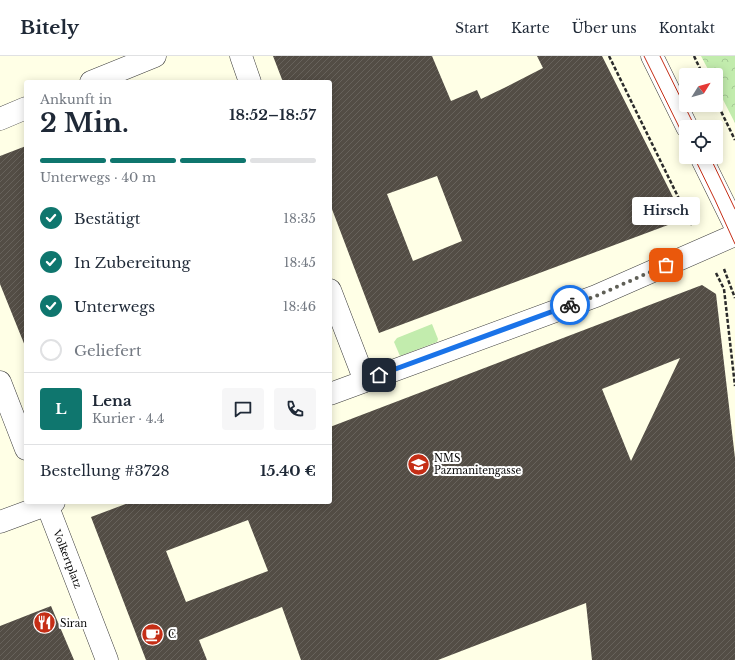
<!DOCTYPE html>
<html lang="de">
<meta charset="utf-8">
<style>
:root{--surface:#fff;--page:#f6f6f7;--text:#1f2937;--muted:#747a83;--line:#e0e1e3;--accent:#0f766e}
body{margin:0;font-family:"Libre Baskerville",serif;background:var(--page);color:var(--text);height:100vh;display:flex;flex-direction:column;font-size:15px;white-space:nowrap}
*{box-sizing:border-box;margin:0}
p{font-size:13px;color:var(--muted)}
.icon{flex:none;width:22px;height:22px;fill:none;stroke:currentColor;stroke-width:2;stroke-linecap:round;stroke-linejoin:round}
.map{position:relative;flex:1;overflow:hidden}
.sheet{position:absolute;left:24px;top:24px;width:308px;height:424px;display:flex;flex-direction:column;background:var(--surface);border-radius:4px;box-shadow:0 2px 10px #0003}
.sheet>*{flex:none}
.needle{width:26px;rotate:53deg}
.tools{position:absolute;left:679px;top:12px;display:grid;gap:8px}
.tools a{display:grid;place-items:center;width:44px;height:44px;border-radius:4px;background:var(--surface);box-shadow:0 2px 10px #0003;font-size:20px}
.pin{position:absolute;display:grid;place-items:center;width:34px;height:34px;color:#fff;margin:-17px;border-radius:8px;box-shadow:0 2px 6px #0006}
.courier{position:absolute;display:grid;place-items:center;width:40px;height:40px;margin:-20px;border:3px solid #1a73e8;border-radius:50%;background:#fff;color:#222;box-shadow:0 1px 5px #0007}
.bubble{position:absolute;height:28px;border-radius:4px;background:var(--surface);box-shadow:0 2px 10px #0003;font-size:13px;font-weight:700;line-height:28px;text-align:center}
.overview em{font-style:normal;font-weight:700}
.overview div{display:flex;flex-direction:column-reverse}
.overview{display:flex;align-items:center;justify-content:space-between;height:68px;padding:0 16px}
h1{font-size:26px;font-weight:700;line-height:30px}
.bar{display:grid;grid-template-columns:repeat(4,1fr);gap:6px 4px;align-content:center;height:48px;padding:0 16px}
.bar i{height:5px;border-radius:3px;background:var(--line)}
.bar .selected{background:var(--accent)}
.bar p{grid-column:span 4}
.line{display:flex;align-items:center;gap:10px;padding:0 16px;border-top:1px solid var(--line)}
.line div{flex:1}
.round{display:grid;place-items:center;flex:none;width:42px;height:42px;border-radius:4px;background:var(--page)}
ol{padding:0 16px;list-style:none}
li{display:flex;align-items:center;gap:12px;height:44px}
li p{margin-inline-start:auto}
li .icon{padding:4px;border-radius:50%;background:var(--accent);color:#fff;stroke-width:4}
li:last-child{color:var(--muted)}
li i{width:22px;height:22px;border:2px solid var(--line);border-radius:50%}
header{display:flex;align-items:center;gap:24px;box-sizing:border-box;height:56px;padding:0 20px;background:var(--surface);border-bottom:1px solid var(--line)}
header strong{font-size:19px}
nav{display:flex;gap:22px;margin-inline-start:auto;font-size:14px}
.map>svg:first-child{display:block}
.grass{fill:#c2ecad}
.park{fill:url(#park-crowns)}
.building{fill:url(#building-hatch);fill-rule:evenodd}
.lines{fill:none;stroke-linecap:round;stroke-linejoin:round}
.minor-casing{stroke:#3c3c3c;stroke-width:23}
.tertiary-casing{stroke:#3c3c3c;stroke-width:23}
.path{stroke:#2b2b2b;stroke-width:2.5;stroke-dasharray:4 2;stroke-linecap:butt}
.minor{stroke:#fff;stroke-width:22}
.tertiary{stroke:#fff;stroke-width:22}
.tram{stroke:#c52e16;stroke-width:1}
.done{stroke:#5f5f56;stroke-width:4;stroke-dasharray:0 7.2}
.route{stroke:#1a73e8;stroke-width:5}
.labels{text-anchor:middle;stroke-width:4;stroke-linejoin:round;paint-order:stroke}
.poi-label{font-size:10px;fill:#090909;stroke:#fff;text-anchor:start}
.street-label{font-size:10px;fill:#090909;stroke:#fff}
</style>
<header>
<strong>Bitely</strong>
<nav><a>Start</a><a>Karte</a><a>Über uns</a><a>Kontakt</a></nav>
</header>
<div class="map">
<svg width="735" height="604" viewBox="0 0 735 604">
<defs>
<pattern id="park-crowns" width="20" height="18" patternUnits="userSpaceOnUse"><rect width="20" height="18" fill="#c2ecad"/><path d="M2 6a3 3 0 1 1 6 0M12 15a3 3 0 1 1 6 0" fill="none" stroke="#a5c994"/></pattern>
<pattern id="building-hatch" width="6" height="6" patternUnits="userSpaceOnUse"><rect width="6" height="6" fill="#534d45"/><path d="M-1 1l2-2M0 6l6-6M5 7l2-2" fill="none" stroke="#67625b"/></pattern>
</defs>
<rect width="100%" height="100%" fill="#ffffe6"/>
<!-- grass -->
<path class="grass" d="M432 268 438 283 437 286 400 300 394 286 397 282Z"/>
<!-- park -->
<path class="park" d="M701 0H735V67L716 30V19H711Z"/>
<!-- building -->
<path class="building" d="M273 0H432L451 45 477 34 481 43 504 32 543 12 537 0H602L679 153 676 166 379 277 330 148V26H283ZM437 120 462 185 413 205 387 138Z
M26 90V289L25 290 0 228V100Z
M702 229 716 238 735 402V604H592L586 547 438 604H301L282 551 199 584 207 604H146L91 461 131 446H330V371ZM680 302 631 405 602 333ZM248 464 268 515 186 546 166 495Z
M51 550 74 604H0V570Z"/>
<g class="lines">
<defs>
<g id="minor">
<path d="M241 0 250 26"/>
<path d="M91 26 155 0"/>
<path d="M0 63 26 52"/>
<path d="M330 234 365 325"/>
<path d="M0 326 26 393"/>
<path d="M330 338 596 240 735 179"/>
<path id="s1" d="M46 446 107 604"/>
<path d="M0 466 54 446"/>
</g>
<path id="tertiary" d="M652 0 687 71
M701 101 735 170"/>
</defs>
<!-- minor casing -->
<use href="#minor" class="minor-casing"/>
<!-- tertiary casing -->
<use href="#tertiary" class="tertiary-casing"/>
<!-- path -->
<path class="path" d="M609 0 686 157 696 152
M694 0 703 19
M716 45 735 84
M714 68 721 81
M686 157 692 169
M724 213 735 242
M716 217 724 233 735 330"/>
<!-- minor -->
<use href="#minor" class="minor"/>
<!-- tertiary -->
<use href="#tertiary" class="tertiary"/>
<!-- tram -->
<path class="tram" d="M644 0 686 85
M660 0 695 71
M694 101 715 144 735 188
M710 101 735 153"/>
</g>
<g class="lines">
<!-- done -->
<path class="done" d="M570 249 596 240 666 209"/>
<!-- route -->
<path class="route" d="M379 319 570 249"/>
</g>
<!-- icons -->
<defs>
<symbol id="school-disc" viewBox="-11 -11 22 22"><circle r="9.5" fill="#c52e16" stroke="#fff"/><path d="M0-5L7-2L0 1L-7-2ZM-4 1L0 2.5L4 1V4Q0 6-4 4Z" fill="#fff"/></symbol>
<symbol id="restaurant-disc" viewBox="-11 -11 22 22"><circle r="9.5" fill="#c52e16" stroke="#fff"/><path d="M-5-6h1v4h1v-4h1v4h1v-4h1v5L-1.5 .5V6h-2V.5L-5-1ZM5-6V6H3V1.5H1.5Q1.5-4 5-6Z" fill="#fff"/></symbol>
<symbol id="cafe-disc" viewBox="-11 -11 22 22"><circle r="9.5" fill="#c52e16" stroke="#fff"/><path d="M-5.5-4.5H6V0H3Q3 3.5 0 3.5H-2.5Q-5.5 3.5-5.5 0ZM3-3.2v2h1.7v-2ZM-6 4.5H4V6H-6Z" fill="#fff"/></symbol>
</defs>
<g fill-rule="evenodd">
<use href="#school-disc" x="406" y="396" width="25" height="25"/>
<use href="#restaurant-disc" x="32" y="554" width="25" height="25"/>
<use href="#cafe-disc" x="140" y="566" width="25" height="25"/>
</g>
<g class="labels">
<!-- poi labels -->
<g class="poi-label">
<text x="434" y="406">NMS<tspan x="434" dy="12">Pazmanitengasse</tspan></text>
<text x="60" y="571">Siran</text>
<text x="168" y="582">C</text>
</g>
<!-- street labels -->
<g class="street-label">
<text dy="4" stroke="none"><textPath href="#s1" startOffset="61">Volkertplatz</textPath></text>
</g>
</g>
</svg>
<div class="tools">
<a><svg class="needle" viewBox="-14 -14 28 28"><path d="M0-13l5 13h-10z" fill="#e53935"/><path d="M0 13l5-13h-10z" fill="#747a83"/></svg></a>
<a><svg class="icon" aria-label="locate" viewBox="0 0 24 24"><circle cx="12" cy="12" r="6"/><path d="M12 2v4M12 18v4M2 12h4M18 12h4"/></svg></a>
</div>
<div class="pin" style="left:666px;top:209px;background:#ea580c"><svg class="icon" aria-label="bag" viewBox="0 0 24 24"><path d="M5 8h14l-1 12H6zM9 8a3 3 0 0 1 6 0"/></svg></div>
<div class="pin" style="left:379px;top:319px;background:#1f2937"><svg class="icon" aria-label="home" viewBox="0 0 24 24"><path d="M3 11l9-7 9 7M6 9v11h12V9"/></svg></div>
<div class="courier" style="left:570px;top:249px"><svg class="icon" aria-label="bike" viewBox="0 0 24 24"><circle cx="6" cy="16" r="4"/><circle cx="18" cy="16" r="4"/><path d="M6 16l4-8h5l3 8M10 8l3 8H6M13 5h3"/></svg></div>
<div class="bubble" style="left:632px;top:141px;width:68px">Hirsch</div>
<section class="sheet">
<div class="overview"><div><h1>2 Min.</h1><p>Ankunft in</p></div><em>18:52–18:57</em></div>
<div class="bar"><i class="selected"></i><i class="selected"></i><i class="selected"></i><i></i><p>Unterwegs · 40 m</p></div>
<ol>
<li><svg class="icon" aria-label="check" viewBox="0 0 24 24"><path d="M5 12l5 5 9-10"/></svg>Bestätigt<p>18:35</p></li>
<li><svg class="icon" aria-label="check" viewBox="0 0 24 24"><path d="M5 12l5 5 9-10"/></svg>In Zubereitung<p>18:45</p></li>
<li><svg class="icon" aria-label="check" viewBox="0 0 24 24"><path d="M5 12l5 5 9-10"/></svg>Unterwegs<p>18:46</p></li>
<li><i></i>Geliefert</li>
</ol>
<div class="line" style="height:72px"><b class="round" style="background:var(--accent);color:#fff">L</b><div><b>Lena</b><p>Kurier · 4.4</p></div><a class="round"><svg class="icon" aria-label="chat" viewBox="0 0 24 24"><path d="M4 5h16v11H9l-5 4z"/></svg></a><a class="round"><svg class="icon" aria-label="phone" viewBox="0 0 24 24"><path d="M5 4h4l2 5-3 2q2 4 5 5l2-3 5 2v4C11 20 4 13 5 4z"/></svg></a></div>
<div class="line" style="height:52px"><div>Bestellung #3728</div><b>15.40 €</b></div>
</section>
</div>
